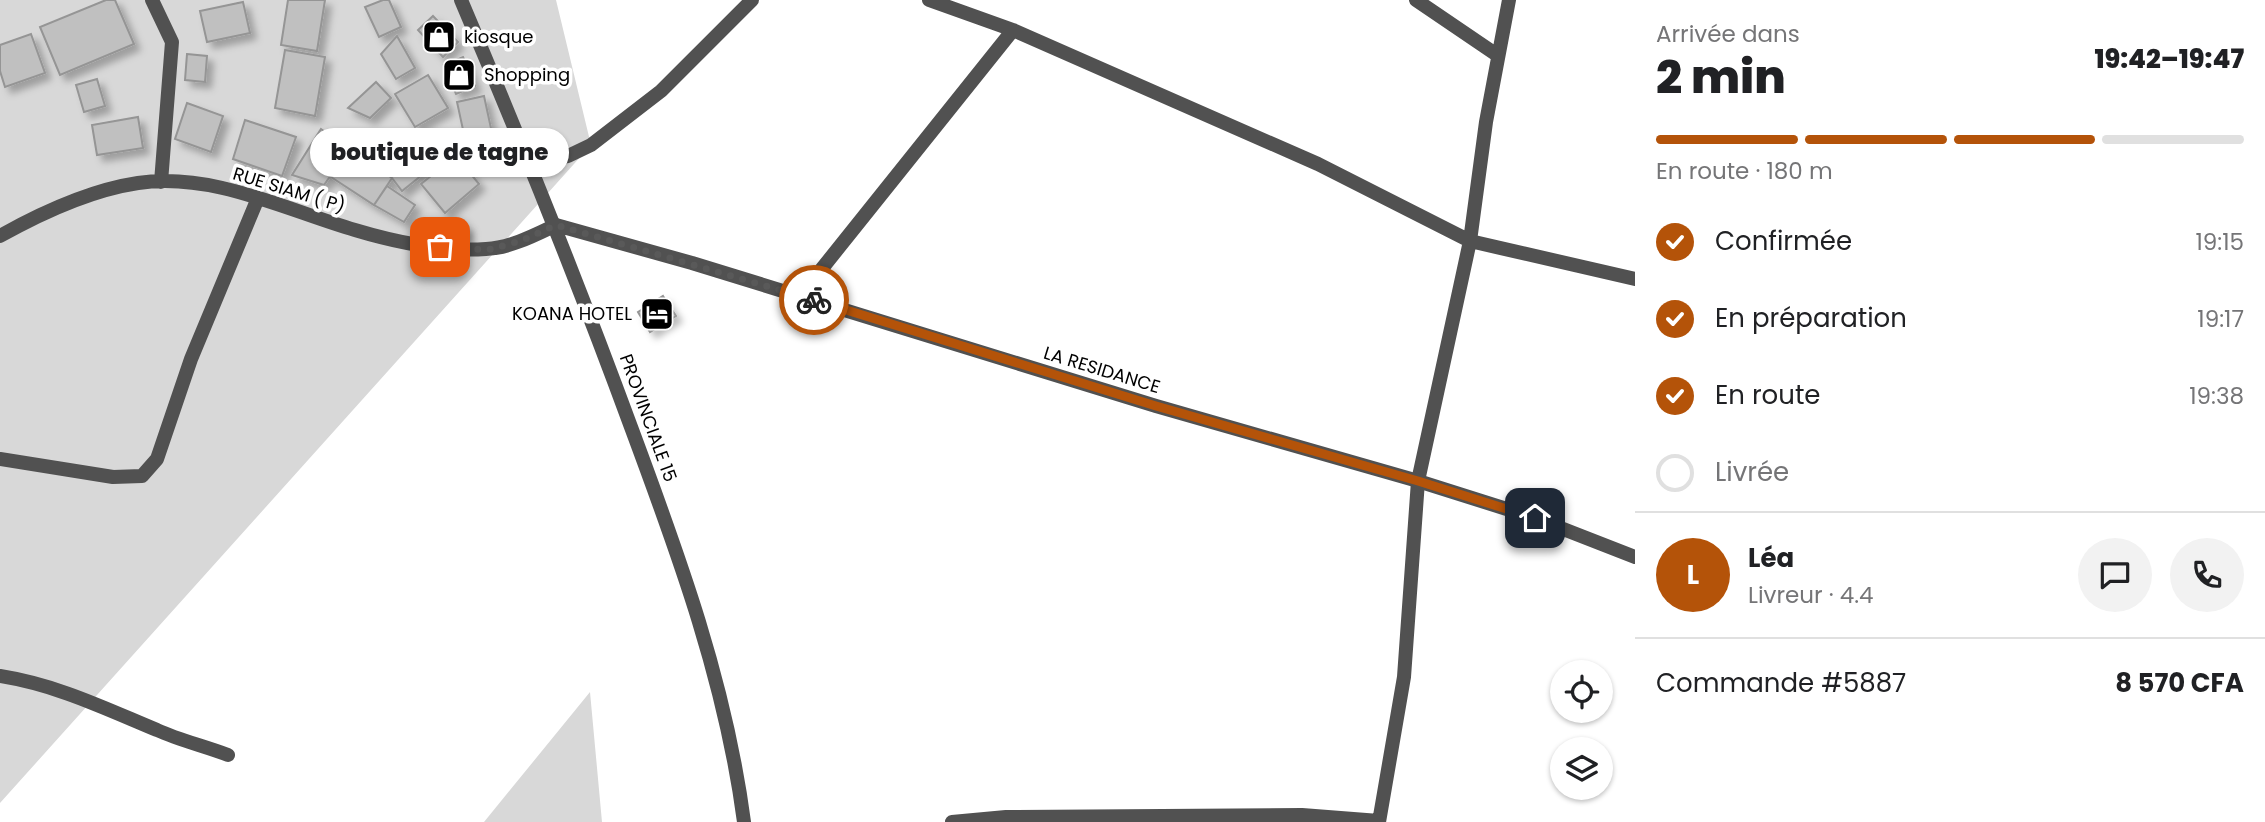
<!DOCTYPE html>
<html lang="fr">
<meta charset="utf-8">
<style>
:root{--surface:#fff;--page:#f2f2f2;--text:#202124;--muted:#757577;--line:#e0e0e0;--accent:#b45309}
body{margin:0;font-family:Poppins,sans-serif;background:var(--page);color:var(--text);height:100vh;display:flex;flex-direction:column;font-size:26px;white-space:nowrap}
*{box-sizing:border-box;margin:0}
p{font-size:23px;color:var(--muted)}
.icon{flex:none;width:38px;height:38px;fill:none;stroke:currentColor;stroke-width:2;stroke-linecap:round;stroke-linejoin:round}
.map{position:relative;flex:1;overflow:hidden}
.side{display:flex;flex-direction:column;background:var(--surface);width:630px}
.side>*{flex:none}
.buttons{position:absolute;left:1550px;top:660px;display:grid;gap:14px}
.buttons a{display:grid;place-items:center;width:63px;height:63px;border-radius:50%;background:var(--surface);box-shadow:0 2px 5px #0004;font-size:35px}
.pin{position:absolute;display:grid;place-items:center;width:60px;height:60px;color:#fff;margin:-30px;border-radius:14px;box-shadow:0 4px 10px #0006}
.courier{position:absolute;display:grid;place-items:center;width:70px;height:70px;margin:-35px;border:5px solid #b45309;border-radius:50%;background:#fff;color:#222;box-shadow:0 2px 9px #0007}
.bubble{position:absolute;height:49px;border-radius:24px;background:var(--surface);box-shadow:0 2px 5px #0004;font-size:23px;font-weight:800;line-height:49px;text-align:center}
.overview em{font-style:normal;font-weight:800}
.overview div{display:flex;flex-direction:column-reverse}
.overview{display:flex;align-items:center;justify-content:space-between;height:119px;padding:0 21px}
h1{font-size:46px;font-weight:800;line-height:52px}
.bar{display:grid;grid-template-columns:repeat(4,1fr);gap:10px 7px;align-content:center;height:84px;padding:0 21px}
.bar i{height:9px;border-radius:5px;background:var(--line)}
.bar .current{background:var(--accent)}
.bar p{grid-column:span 4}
.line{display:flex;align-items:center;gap:18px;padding:0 21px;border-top:2px solid var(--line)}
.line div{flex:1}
.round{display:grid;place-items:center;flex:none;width:74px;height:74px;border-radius:37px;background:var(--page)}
ol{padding:0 21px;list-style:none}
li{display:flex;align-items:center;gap:21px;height:77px}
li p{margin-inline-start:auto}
li .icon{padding:7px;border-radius:50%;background:var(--accent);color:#fff;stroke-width:4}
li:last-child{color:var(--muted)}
li i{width:38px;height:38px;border:4px solid var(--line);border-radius:50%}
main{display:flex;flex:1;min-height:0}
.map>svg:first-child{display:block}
.green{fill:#d8d8d8}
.building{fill:#c0c0c0;stroke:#959595;stroke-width:2;filter:url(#shadow)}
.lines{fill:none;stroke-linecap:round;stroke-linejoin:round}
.minor{stroke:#515151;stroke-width:14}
.tertiary{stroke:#515151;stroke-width:14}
.done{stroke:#595959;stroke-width:7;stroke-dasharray:0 12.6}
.route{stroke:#b45309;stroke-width:9}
.labels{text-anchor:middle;stroke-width:7;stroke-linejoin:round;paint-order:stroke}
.poi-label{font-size:18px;fill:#000;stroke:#fff;text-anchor:start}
.street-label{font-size:18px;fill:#000;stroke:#fff}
</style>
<main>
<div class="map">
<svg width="1635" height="822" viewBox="0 0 1635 822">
<defs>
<filter id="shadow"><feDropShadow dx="6" dy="6" stdDeviation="3.5" flood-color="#0004"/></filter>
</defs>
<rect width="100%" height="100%" fill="#fff"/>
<!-- green -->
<path class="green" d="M0 0H556L591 145 0 803Z
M590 692 602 822H484Z"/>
<!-- building -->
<path class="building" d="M106 0H115L134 44 60 75 40 27Z
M288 0H325L317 51 281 45Z
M383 0H389L401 27 379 37 365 7Z
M243 2 250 33 207 42 200 11Z
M433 16 458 42 443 57 418 30Z
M31 34 45 73 5 87 0 71V45Z
M397 36 415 68 396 79 381 54Z
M285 50 325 57 315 116 275 108Z
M187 54 207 56 205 82 185 80Z
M463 57 475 86 456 94 444 65Z
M428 75 448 108 415 127 395 94Z
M97 79 105 106 84 112 76 85Z
M376 82 391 98 370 118 348 108Z
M484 96 492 133 465 139 457 102Z
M187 103 223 116 211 152 175 139Z
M138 117 143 148 97 155 92 125Z
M245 120 296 137 282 176 233 159Z
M321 129 349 149 324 185 292 175Z
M419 130 442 159 402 191 379 161Z
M349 149 392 178 374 205 331 177Z
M456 156 479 184 445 213 421 184Z
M387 186 415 205 404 222 374 205Z
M450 225 467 226 466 239 451 236Z
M663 296 676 316 650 332 638 312Z"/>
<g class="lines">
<!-- minor -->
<path class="minor" d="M152 0 172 42 161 182
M929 0 1013 30 1318 164 1470 241 1635 279
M1416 0 1497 55
M529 162 568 156 591 145 661 91 752 0
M0 236C41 213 91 190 138 183 213 172 286 210 355 230 395 242 444 252 486 249 510 248 535 235 556 225
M800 296 1013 30
M0 459 113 477 142 476 157 459 191 359 258 198
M0 676C57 685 104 708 157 730 179 740 204 746 228 755
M952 822 1006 817 1302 815 1379 821
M1379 822 1404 677 1418 481 1470 241 1486 122 1509 0"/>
<!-- tertiary -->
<path class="tertiary" d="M461 0C521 141 578 283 631 427 679 556 726 684 744 822
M556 225 692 263 1156 406 1418 481 1535 518 1635 557"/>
</g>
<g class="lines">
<!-- done -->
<path class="done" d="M440 247 488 250 523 240 556 225 814 300"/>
<!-- route -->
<path class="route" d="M814 300 1156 406 1418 481 1535 518"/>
</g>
<!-- icons -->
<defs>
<symbol id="shop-square" viewBox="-11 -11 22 22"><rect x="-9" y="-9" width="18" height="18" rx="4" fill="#000" stroke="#fff"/><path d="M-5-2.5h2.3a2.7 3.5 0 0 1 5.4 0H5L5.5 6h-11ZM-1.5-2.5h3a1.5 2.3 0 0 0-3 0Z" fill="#fff"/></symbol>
<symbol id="hotel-square" viewBox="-11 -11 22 22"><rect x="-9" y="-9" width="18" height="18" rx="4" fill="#000" stroke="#fff"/><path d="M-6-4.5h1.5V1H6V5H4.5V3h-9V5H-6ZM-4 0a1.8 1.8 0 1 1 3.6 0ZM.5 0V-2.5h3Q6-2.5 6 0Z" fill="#fff"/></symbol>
</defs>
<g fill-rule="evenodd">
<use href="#shop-square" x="420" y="18" width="38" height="38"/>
<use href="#shop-square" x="440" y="56" width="38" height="38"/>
<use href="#hotel-square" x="638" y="295" width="38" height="38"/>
</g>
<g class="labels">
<!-- poi labels -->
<g class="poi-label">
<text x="464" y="43">kiosque</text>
<text x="484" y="81">Shopping</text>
<text x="632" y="320" text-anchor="end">KOANA HOTEL</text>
</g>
<!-- street labels -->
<g class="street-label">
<text transform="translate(289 190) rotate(17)" y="6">RUE SIAM ( P)</text>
<text transform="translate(1102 370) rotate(17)" y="6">LA RESIDANCE</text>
<text transform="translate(648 418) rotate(70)" y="6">PROVINCIALE 15</text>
</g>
</g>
</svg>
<div class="buttons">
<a><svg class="icon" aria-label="locate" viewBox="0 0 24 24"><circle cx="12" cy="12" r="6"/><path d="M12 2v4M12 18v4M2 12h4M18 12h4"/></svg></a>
<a><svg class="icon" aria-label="layers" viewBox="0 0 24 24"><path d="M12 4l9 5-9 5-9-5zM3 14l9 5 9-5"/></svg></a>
</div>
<div class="pin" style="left:440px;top:247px;background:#ea580c"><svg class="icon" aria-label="bag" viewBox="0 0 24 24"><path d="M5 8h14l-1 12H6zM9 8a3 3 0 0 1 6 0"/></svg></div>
<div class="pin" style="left:1535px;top:518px;background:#1f2937"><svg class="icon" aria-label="home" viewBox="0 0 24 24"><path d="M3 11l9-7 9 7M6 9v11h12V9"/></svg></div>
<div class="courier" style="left:814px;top:300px"><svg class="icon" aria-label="bike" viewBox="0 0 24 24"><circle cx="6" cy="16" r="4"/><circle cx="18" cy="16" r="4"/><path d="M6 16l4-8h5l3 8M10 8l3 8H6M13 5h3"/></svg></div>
<div class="bubble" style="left:310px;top:128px;width:259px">boutique de tagne</div>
</div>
<section class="side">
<div class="overview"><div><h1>2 min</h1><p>Arrivée dans</p></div><em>19:42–19:47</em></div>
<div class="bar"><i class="current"></i><i class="current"></i><i class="current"></i><i></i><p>En route · 180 m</p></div>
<ol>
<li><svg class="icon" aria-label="check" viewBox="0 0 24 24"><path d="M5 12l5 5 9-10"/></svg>Confirmée<p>19:15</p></li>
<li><svg class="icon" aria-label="check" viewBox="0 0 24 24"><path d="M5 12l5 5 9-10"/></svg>En préparation<p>19:17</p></li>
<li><svg class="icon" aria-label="check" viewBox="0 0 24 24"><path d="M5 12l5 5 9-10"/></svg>En route<p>19:38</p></li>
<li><i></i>Livrée</li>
</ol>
<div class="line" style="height:126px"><b class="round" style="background:var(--accent);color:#fff">L</b><div><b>Léa</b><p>Livreur · 4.4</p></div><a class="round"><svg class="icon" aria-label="chat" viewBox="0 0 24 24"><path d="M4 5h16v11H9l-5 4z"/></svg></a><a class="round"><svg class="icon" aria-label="phone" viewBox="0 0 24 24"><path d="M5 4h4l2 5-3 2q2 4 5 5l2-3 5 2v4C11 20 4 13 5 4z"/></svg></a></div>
<div class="line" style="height:91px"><div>Commande #5887</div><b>8 570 CFA</b></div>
</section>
</main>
